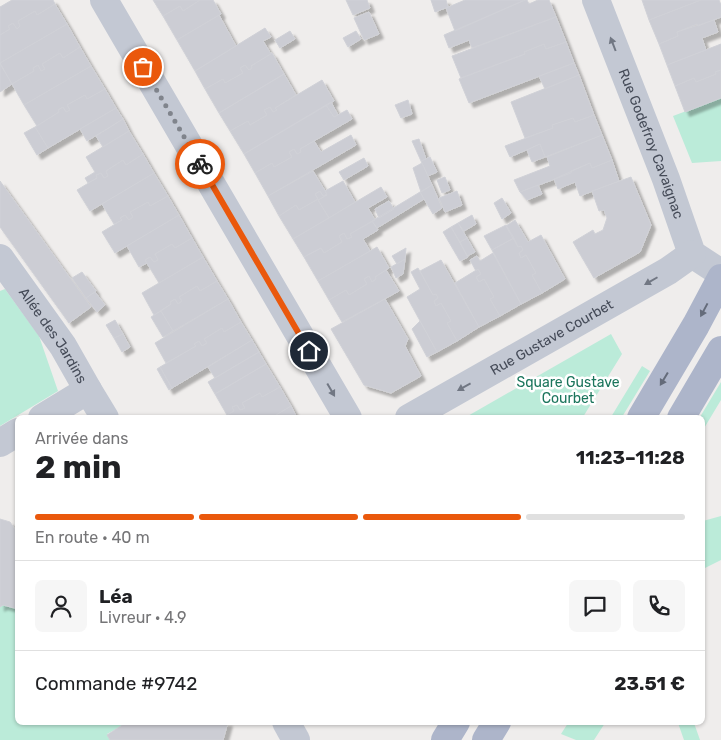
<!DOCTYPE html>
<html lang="fr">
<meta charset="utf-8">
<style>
:root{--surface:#fff;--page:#f6f6f6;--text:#202124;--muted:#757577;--line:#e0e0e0;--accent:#ea580c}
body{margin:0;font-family:Rubik,sans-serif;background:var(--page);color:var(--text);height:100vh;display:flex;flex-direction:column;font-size:19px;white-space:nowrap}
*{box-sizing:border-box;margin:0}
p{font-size:16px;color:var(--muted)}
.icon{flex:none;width:28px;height:28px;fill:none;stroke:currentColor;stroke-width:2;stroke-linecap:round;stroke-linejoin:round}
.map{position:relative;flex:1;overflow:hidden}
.panel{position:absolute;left:15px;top:415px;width:690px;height:310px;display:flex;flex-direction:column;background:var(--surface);border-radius:8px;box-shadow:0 1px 4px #0004}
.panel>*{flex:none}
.pin{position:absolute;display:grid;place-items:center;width:42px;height:42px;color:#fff;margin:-21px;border:2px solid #fff;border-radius:50%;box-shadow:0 1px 5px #0007}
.courier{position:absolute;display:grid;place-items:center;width:50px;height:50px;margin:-25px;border:4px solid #ea580c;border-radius:50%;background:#fff;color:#222;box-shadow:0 1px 6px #0007}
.head em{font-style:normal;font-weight:700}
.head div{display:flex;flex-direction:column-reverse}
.head{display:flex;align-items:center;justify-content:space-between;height:85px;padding:0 20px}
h1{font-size:32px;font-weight:700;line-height:38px}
.bar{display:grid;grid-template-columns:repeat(4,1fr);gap:8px 5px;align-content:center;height:60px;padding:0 20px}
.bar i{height:6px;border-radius:4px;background:var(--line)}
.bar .current{background:var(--accent)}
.bar p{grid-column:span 4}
.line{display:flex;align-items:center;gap:12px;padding:0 20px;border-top:1px solid var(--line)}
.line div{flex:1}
.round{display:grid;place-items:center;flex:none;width:52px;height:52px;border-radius:8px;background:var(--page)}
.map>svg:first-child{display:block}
.green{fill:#bbebd9}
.building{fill:#cccdd4;stroke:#d0d1d7;filter:url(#shadow)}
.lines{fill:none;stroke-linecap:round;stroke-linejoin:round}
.minor{stroke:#c3c8d3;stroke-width:28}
.major{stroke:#adb5ca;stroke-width:28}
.oneway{fill:#717783}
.oneway2{fill:#646b7a}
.done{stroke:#80848c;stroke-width:5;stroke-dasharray:0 9}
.route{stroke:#ea580c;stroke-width:6}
.labels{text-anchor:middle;stroke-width:5;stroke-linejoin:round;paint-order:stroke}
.street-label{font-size:14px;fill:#454b58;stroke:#fff}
.park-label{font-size:14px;fill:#1b755c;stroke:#fff}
</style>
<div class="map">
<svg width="721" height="740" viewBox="0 0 721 740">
<defs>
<filter id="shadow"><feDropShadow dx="4.5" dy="4.5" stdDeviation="1" flood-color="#0004"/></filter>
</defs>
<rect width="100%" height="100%" fill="#efedec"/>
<!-- green -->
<path class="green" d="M721 98V161L692 163 673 116Z
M5 289 39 336 58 391 0 426V291Z
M611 334 622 354 583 417H466Z
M642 366 650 371 622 417H611Z
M721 382V400L703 430 702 418 700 417Z
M721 516V560L703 569V521Z
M3 605 17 609 18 722 127 723 107 734 110 740H0V607Z
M568 723V722L605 723 594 740H576L561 734Z
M678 723H694L700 740H684Z"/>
<!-- building -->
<path class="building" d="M12 0H53L55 4 37 15 35 11 18 21 20 26 17 29 13 23 8 26 10 29 0 35V7Z
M153 0H200L183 11 180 6 163 16Z
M200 0H213L221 14 177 40 163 16 180 6 183 11Z
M346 0H367L370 8 353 15Z
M431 0H446L448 7 435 12Z
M465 0H525L455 31 446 8Z
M525 0H527L529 4 538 0H549L556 17 472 48 469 40 449 48 444 35Z
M642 0H701L649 20Z
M701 0H719L721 5V17L698 26 697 24 677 32 678 36 659 44 649 20Z
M55 4 67 24 0 63V35L10 29 8 26 13 23 17 29 20 26 18 21 35 11 37 15Z
M369 12 379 34 364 40 354 18Z
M219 15 236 46 195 71 177 40Z
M556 17 566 42 546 49 544 44 524 52 525 54 461 78 452 56Z
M714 20 718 32 702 38 706 50 667 65 659 44 678 36 677 32Z
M67 24 80 47 63 58 60 53 42 64 45 69 41 71 38 65 33 68 34 71 12 84 0 63Z
M265 28 271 37 263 41 271 54 251 66 252 68 249 70 245 65 240 68 243 73 225 83 223 79 205 89 195 71Z
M290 31 295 39 280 48 275 40Z
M356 31 361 39 348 47 343 38Z
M566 42 574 63 469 103 459 79 525 54 524 52 544 44 546 49Z
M721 44V70L715 72 716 74 696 82 694 78 675 86 667 65Z
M80 47 91 66 24 105 12 84 34 71 33 68 38 65 41 71 45 69 42 64 60 53 63 58Z
M272 53 284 74 219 113 205 89 223 79 225 83 243 73 240 68 245 65 249 70 252 68 251 66Z
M574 63 579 75 545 89 539 76Z
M0 64 12 84 0 92Z
M91 66 105 89 87 99 85 95 67 105 70 110 66 112 63 107 58 110 59 112 37 126 24 105Z
M721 70V98L685 112 675 86 694 78 696 82 716 74 715 72Z
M284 74 296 95 275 108 277 110 273 112 270 107 264 110 267 115 250 125 248 121 230 131 219 113Z
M579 75 594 115 575 122 573 118 552 125 553 128 525 138 511 102Z
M322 80 334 101 244 154 230 131 248 121 250 125 267 115 264 110 270 107 273 112 277 110 275 108Z
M105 89 116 108 48 148 35 127 59 112 58 110 63 107 66 112 70 110 67 105 85 95 87 99Z
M408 100 412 114 401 118 395 105Z
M331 102 338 115 334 117 326 105Z
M326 105 334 117 347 110 352 119 300 149 301 152 297 154 294 149 289 152 292 157 274 167 272 163 255 173 244 154Z
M116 108 123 119 87 141 80 129Z
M594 115 602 135 545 157 540 144 510 157 505 146 553 128 552 125 573 118 575 122Z
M123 119 129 131 103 147 96 136Z
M35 127 48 148 37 155 24 133Z
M129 131 143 154 126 165 123 160 106 171 108 176 104 178 101 173 96 175 97 178 88 183 85 178 95 172 86 157Z
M351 135 356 145 268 196 255 173 272 163 274 167 292 157 289 152 294 149 297 154 301 152 300 149 314 141 321 152Z
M602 135 612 160 592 168 590 163 571 171V173L520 192 514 180 550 166 547 157Z
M419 139 426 159 421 161 412 141Z
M540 144 545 157 532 162 527 150Z
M143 154 154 173 90 211 77 190 97 178 96 175 101 173 104 178 108 176 106 171 123 160 126 165Z
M430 157 437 172 428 176 421 161Z
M364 158 368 166 344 180 339 172Z
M612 160 619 181 580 196 575 182 558 189 554 179 590 163 592 168Z
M422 163 432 185 421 192 413 168Z
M313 171 327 194 323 196 320 191 315 194 318 199 299 210 296 205 279 216 268 196Z
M154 173 168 196 150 206 148 202 130 212 133 217 129 220 125 215 120 218 122 220 114 224 102 204Z
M445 177 450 190 442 193 437 180Z
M631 177 651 225 640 252 594 278 573 242 593 230 595 234 603 230 607 218 604 210 599 211 592 191Z
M0 181 91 307 69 323 0 227Z
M343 181 355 202 329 218 318 200 327 195 325 191Z
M432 185 442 208 433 214 420 192Z
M538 185 542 194 527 200 520 192Z
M381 187 387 197 368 208 375 220 350 234 352 237 347 239 344 233 339 236 342 242 324 253 321 248 304 257 293 239Z
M320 191 323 196 327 195 318 200 329 218 293 239 279 216 296 205 299 210 318 199 315 194Z
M457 191 462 205 445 212 439 198Z
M420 192 424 199 377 228 372 221Z
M168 196 179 215 115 253 102 232 122 220 120 218 125 215 129 220 133 217 130 212 148 202 150 206Z
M502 198 511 213 502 219 494 203Z
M389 201 394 209 379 218 375 209Z
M179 215 192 238 175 248 172 244 155 254 158 260 154 262 150 257 145 260 147 263 139 267 127 246Z
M472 215 476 224 464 231 458 223Z
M515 220 528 242 541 235 565 279 542 293 532 275 536 273 526 255 521 258 519 253 523 250 521 246 518 247 506 226Z
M372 221 378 230 363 239 370 251 318 281 304 257 321 248 324 253 342 242 339 236 344 233 347 239 352 237 350 234Z
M458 223 467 238 460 242 451 227Z
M506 225 514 238 492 250 484 236Z
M451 227 468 257 460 261 443 232Z
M192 238 203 257 159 283 145 260 150 257 154 262 158 260 155 254 172 244 175 248Z
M467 238 475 252 467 256 460 242Z
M514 238 518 247 521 246 523 250 519 253 521 258 526 255 536 273 532 275 542 293 521 304 492 250Z
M377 247 389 268 375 277 376 279 372 282 369 276 364 279 367 284 349 295 346 290 329 300 318 281Z
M406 248 405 259 397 264 392 256Z
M493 253 521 304 500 316 490 299 494 297 484 279 479 282 476 277 481 274 478 269 476 271 470 260 477 256 480 261Z
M203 257 217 281 200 291 197 286 179 297 182 301 178 304 175 299 170 302 171 304 154 315 142 293Z
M405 259 403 274 396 278 391 267Z
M441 260 479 327 457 341 447 323 451 321 441 303 436 306 434 301 438 298 436 294 433 295 420 271Z
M418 268 433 295 436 294 438 298 434 301 436 306 441 303 451 321 447 323 457 341 437 352 407 297 420 289 411 272Z
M478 269 481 274 476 277 479 282 484 279 494 297 490 299 500 316 479 327 455 283Z
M386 270 399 291 342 322 329 300 346 290 349 295 367 284 364 279 369 276 372 282 376 279 375 277Z
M82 272 96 291 86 298 72 278Z
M217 281 228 299 173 331 161 311 171 304 170 302 175 299 178 304 182 301 179 297 197 286 200 291Z
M95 292 105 305 97 312 86 298Z
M228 299 241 322 224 332 222 328 204 339 207 343 202 346 199 341 194 344 196 346 166 363 155 343Z
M385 299 408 339 405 346 421 376 391 393 364 385 331 329Z
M161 311 173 331 163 337 151 317Z
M115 320 123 334 114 338 106 325Z
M420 321 437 352 427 357 412 329Z
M241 322 252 340 172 388 160 367 196 346 194 344 199 341 202 346 207 343 204 339 222 328 224 332Z
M123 334 130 347 122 352 114 338Z
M252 340 259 352 215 378 208 367Z
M259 352 266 364 215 394 208 382Z
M266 364 280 387 262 397 260 393 242 403 245 408 240 410 237 405 232 407 234 411 227 415 215 394Z
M160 367 172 388 169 390 157 369Z
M280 387 291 406 271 418H229L227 415 234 411 232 407 237 405 240 410 245 408 242 403 260 393 262 397Z
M291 406 297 418H271Z
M0 519 10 522 18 534V609L3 605 0 607Z
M127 722H228L223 740H110L107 735Z"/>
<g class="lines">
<!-- minor -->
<g class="minor">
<path d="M104 0 348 418"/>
<path id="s1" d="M596 0 666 179 692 254 721 273"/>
<path id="s2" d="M0 258 63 346 88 390"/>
<path d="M42 418 88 390 105 418"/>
<path id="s3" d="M409 418 668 271 692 254"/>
<path d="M0 443 18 432"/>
<path d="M286 722 296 740"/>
</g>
<!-- major -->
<path class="major" d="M641 418 696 325 721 278
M681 418 721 350
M445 740 456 722
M486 740 497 722"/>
</g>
<!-- one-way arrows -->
<defs><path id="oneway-solid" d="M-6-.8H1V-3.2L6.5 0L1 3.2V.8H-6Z" transform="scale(1.25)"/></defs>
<g class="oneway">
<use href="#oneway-solid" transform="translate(613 44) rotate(-111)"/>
<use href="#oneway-solid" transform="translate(651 281) rotate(150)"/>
<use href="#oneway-solid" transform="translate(464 387) rotate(151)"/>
<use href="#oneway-solid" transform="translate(331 390) rotate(60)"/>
</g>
<g class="oneway2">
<use href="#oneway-solid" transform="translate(704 310) rotate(118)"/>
<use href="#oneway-solid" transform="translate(664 379) rotate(121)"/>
</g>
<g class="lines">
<!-- done -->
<path class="done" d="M143 67 200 164"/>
<!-- route -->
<path class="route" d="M200 164 309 351"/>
</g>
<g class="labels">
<!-- street labels -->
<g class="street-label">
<text dy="5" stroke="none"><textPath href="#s1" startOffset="154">Rue Godefroy Cavaignac</textPath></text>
<text dy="5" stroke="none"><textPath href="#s2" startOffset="94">Allée des Jardins</textPath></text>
<text dy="5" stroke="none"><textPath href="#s3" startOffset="164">Rue Gustave Courbet</textPath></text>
</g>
<!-- park labels -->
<g class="park-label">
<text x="568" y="387">Square Gustave<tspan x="568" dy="16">Courbet</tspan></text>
</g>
</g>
</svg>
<div class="pin" style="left:143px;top:67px;background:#ea580c"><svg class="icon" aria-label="bag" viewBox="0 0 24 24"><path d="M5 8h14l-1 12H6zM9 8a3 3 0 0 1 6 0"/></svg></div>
<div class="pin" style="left:309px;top:351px;background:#1f2937"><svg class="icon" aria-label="home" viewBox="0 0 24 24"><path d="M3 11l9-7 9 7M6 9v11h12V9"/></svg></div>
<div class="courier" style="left:200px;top:164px"><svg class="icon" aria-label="bike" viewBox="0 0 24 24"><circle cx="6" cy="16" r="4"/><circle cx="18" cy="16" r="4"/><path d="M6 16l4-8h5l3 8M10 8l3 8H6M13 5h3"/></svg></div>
<section class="panel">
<div class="head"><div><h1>2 min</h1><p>Arrivée dans</p></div><em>11:23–11:28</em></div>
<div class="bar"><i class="current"></i><i class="current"></i><i class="current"></i><i></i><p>En route · 40 m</p></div>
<div class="line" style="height:90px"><a class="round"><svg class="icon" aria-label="person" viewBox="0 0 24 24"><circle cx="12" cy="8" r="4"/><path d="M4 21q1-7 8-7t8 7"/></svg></a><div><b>Léa</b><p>Livreur · 4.9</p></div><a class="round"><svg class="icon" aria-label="chat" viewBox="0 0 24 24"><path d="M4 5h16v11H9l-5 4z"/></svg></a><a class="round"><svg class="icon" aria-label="phone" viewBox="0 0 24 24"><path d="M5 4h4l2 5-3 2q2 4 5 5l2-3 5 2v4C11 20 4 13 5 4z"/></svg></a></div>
<div class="line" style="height:65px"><div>Commande #9742</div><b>23.51 €</b></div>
</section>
</div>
